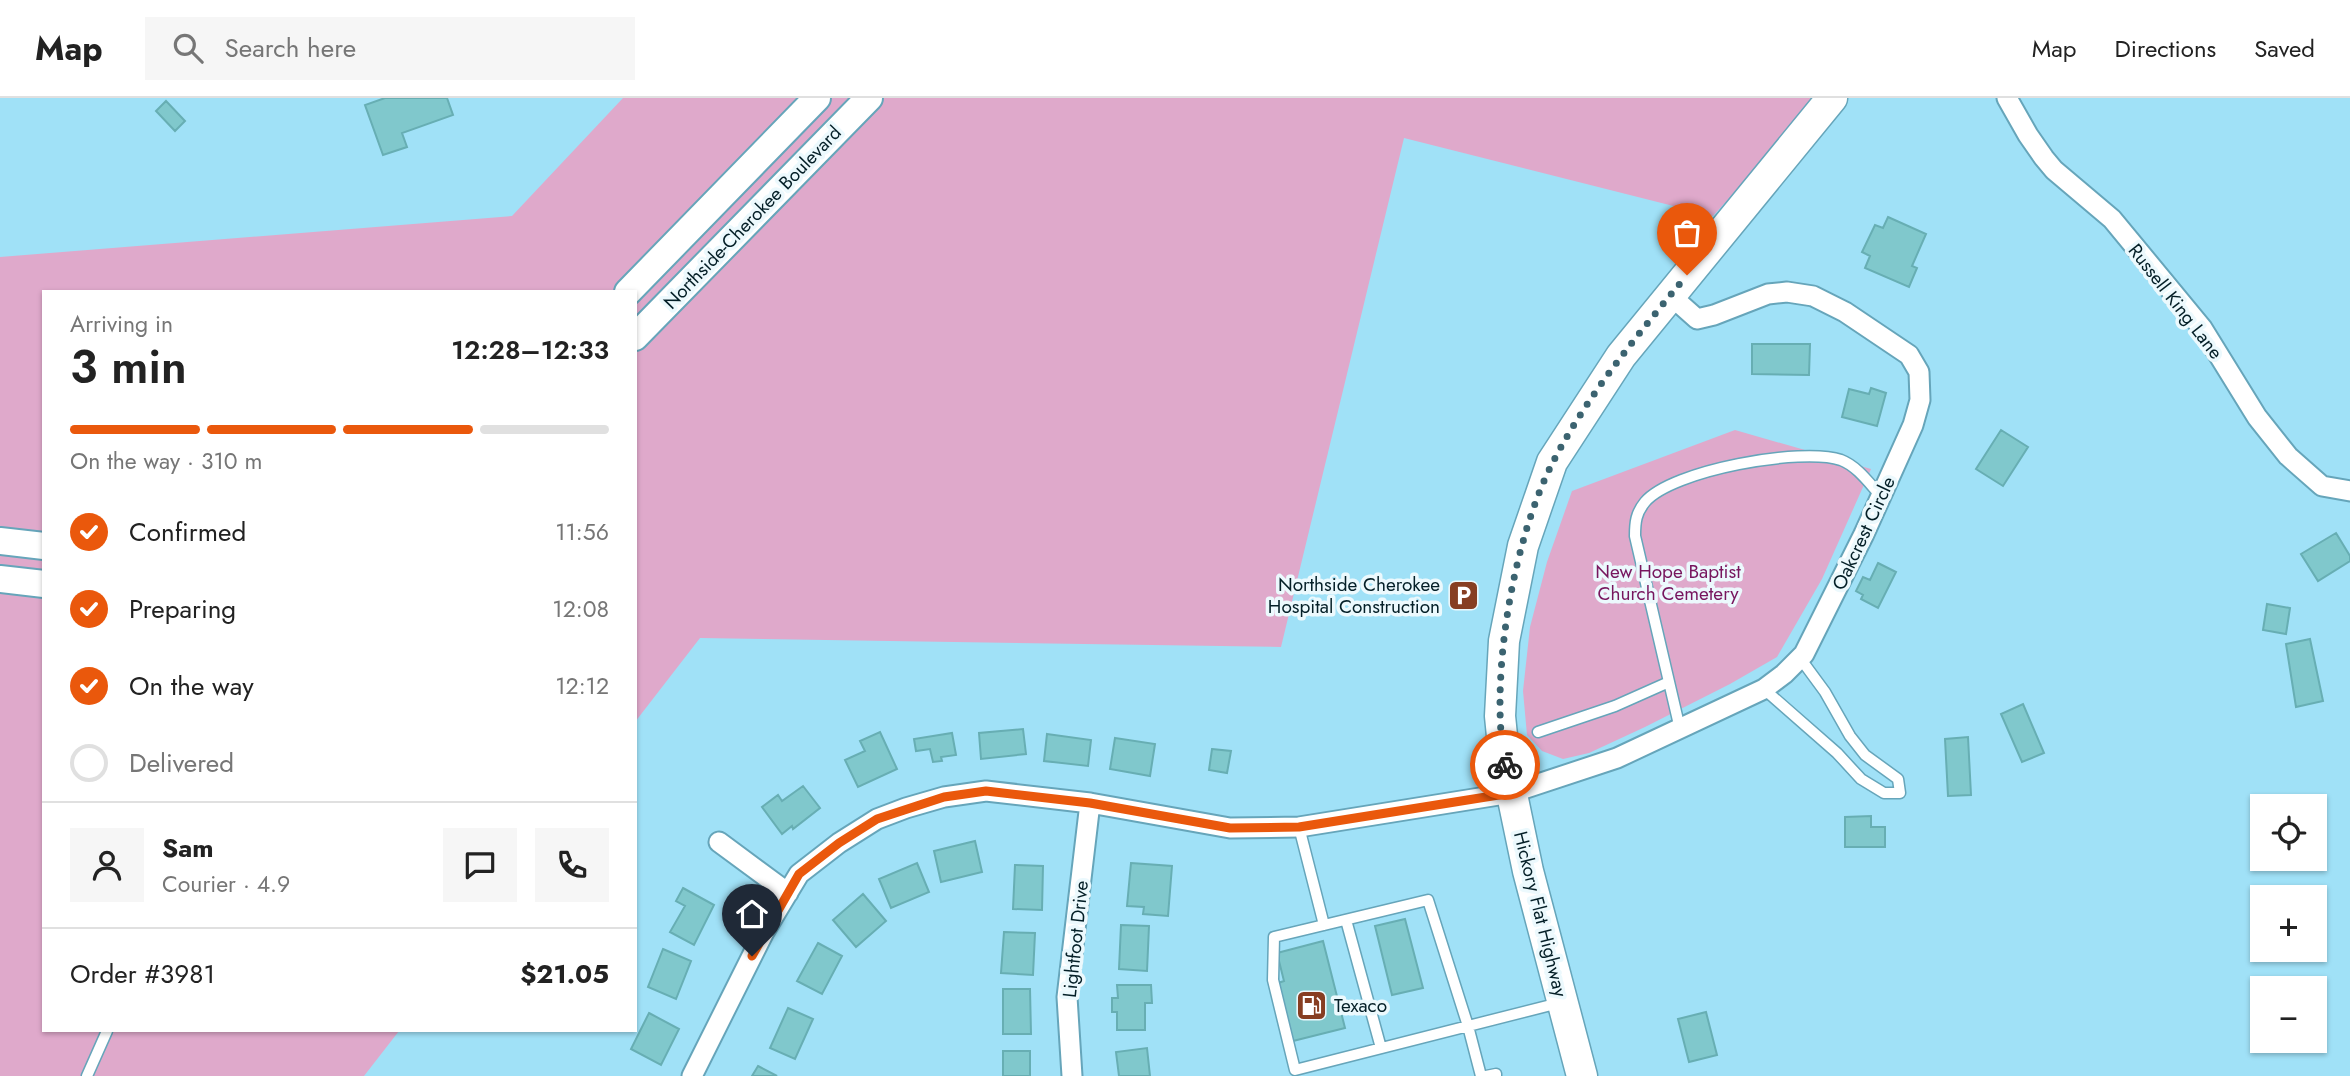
<!DOCTYPE html>
<meta charset="utf-8">
<style>
:root{--surface:#fff;--page:#f6f6f6;--text:#222;--muted:#767676;--line:#e0e0e0;--accent:#ea580c}
body{margin:0;font-family:Jost,sans-serif;background:var(--page);color:var(--text);height:100vh;display:flex;flex-direction:column;font-size:26px;white-space:nowrap}
*{box-sizing:border-box;margin:0}
p{font-size:23px;color:var(--muted)}
.icon{flex:none;width:38px;height:38px;fill:none;stroke:currentColor;stroke-width:2;stroke-linecap:round;stroke-linejoin:round}
.map{position:relative;flex:1;overflow:hidden}
.details{position:absolute;left:42px;top:192px;width:595px;height:742px;display:flex;flex-direction:column;background:var(--surface);border-radius:0px;box-shadow:0 2px 5px #0004}
.details>*{flex:none}
.tools{position:absolute;left:2250px;top:696px;display:grid;gap:14px}
.tools a{display:grid;place-items:center;width:77px;height:77px;border-radius:0px;background:var(--surface);box-shadow:0 2px 5px #0004;font-size:35px}
.pin{position:absolute;display:grid;place-items:center;width:60px;height:60px;color:#fff;margin:-72px -30px;border-radius:50% 50% 50% 0;rotate:-45deg;box-shadow:0 0 7px #0007}
.pin .icon{rotate:45deg}
.courier{position:absolute;display:grid;place-items:center;width:70px;height:70px;margin:-35px;border:5px solid #ea580c;border-radius:50%;background:#fff;color:#222;box-shadow:0 2px 9px #0007}
.headline em{font-style:normal;font-weight:600}
.headline div{display:flex;flex-direction:column-reverse}
.headline{display:flex;align-items:center;justify-content:space-between;height:119px;padding:0 28px}
h1{font-size:46px;font-weight:600;line-height:52px}
.bar{display:grid;grid-template-columns:repeat(4,1fr);gap:10px 7px;align-content:center;height:84px;padding:0 28px}
.bar i{height:9px;border-radius:5px;background:var(--line)}
.bar .selected{background:var(--accent)}
.bar p{grid-column:span 4}
.line{display:flex;align-items:center;gap:18px;padding:0 28px;border-top:2px solid var(--line)}
.line div{flex:1}
.round{display:grid;place-items:center;flex:none;width:74px;height:74px;border-radius:0px;background:var(--page)}
ol{padding:0 28px;list-style:none}
li{display:flex;align-items:center;gap:21px;height:77px}
li p{margin-inline-start:auto}
li .icon{padding:7px;border-radius:50%;background:var(--accent);color:#fff;stroke-width:4}
li:last-child{color:var(--muted)}
li i{width:38px;height:38px;border:4px solid var(--line);border-radius:50%}
header{display:flex;align-items:center;gap:42px;box-sizing:border-box;height:98px;padding:0 35px;background:var(--surface);border-bottom:2px solid var(--line)}
header strong{font-size:33px}
nav{display:flex;gap:38px;margin-inline-start:auto;font-size:24px}
.search{width:490px;height:63px;background:var(--page);display:flex;align-items:center;gap:18px;box-sizing:border-box;padding:0 24px;border-radius:0px;color:var(--muted);font-size:26px}
.map>svg:first-child{display:block}
.green{fill:#dfa9cb}
.building{fill:#80c8cc;stroke:#67aeb3;stroke-width:2}
.lines{fill:none;stroke-linecap:round;stroke-linejoin:round}
.lane-casing{stroke:#66a5ba;stroke-width:13}
.street-casing{stroke:#66a5ba;stroke-width:23}
.secondary-casing{stroke:#66a5ba;stroke-width:30}
.primary-casing{stroke:#66a5ba;stroke-width:33}
.lane{stroke:#fff;stroke-width:10}
.street{stroke:#fff;stroke-width:19}
.secondary{stroke:#fff;stroke-width:26}
.primary{stroke:#fff;stroke-width:30}
.done{stroke:#3b6370;stroke-width:7;stroke-dasharray:0 12.6}
.route{stroke:#ea580c;stroke-width:9}
.labels{text-anchor:middle;stroke-width:7;stroke-linejoin:round;paint-order:stroke}
.street-label{font-size:19px;fill:#041f27;stroke:#ecf9fd}
.park-label{font-size:19px;fill:#77165e;stroke:#ecf9fd}
.poi-label{font-size:19px;fill:#041f27;stroke:#ecf9fd;text-anchor:end}
</style>
<header>
<strong>Map</strong>
<div class="search"><svg class="icon" aria-label="search" viewBox="0 0 24 24"><circle cx="10" cy="10" r="6"/><path d="M15 15l6 6"/></svg>Search here</div>
<nav><a>Map</a><a>Directions</a><a>Saved</a></nav>
</header>
<div class="map">
<svg width="2350" height="978" viewBox="0 0 2350 978">
<rect width="100%" height="100%" fill="#a0e1f7"/>
<!-- green -->
<path class="green" d="M623 0H1820L1713 118 1404 40 1281 549 700 540 635 624V194H44V933H399L364 978H0V159L512 118Z
M1735 332 1871 371 1822 481 1777 559 1730 586 1645 629 1589 655 1563 661 1542 653 1527 637 1523 593 1530 529 1547 464 1572 393Z"/>
<!-- building -->
<path class="building" d="M385 0H447L453 17 402 35 407 49 383 57 365 7Z
M166 3 185 23 175 33 156 13Z
M1888 119 1926 136 1912 168 1917 170 1909 189 1865 170 1870 158 1862 154 1875 127 1883 130Z
M1752 246H1810L1809 277 1752 276Z
M1871 290 1886 295 1877 328 1842 319 1849 291 1869 296Z
M2001 332 2028 349 2003 388 1976 371Z
M2336 435 2350 458V463L2318 483 2301 456Z
M1878 465 1896 474 1878 510 1861 501 1863 497 1856 493 1863 479 1870 482Z
M2267 506 2290 510 2286 536 2263 532Z
M2310 541 2323 603 2296 609 2286 546Z
M2023 606 2044 655 2022 664 2001 616Z
M1023 631 1026 656 981 661 979 635Z
M880 634 897 671 858 689 845 662 865 653 860 643Z
M952 635 956 657 941 659 942 663 933 664 930 651 916 653 914 641Z
M1047 636 1091 642 1088 668 1044 663Z
M1968 639 1971 697 1948 698 1945 641Z
M1115 640 1155 646 1150 678 1110 671Z
M1212 651 1231 653 1227 675 1209 672Z
M803 688 820 710 793 731 792 728 782 736 762 709 778 697 782 703Z
M1871 718V729H1885V749H1845V719Z
M975 743 982 774 941 784 934 753Z
M917 765 929 794 891 810 879 781Z
M1131 765 1172 768 1168 818 1143 816 1144 809 1127 808Z
M1015 767 1043 768 1042 812 1013 811Z
M683 790 714 807 694 847 670 834 685 808 676 803Z
M863 796 886 823 856 849 833 822Z
M1405 821 1423 890 1392 897 1375 828Z
M1121 827 1149 828 1147 873 1119 871Z
M1004 834 1035 835 1033 877 1001 875Z
M1323 843 1345 930 1293 943 1278 885 1284 883 1277 855Z
M818 845 842 858 822 896 797 883Z
M663 851 691 863 676 901 648 889Z
M1117 887H1151L1152 905H1145V932H1117V914H1112V900H1118Z
M1003 891H1030L1031 936H1003Z
M788 910 813 921 795 961 770 950Z
M1706 914 1717 957 1689 964 1678 921Z
M649 915 679 931 661 967 631 951Z
M1147 950 1150 978H1119L1116 954Z
M1003 953H1030V978H1003Z
M758 968 777 978H752Z"/>
<g class="lines">
<defs>
<path id="lane" d="M1764 591 1837 655 1861 681 1884 695H1900L1898 681 1865 657 1850 638 1825 594 1800 560
M1680 631 1635 438C1635 424 1636 415 1645 404 1672 372 1802 349 1841 362 1857 368 1869 385 1881 398
M1538 634 1615 608 1669 584
M1299 729 1324 827
M1346 822 1381 950
M87 978 107 933
M1481 978 1468 928 1428 802 1274 839 1273 882 1295 972 1559 905
M1486 978 1496 976V978"/>
<path id="street" d="M2007 0 2028 37 2044 60 2054 72 2112 121 2202 230 2257 319 2288 358 2322 388 2350 393
M719 744 788 795
M692 978 764 834 799 776 839 745 877 721 906 710 944 699 986 693 1090 705 1230 730 1299 729 1511 695 1617 660 1764 591 1784 576 1804 556 1864 436 1913 327 1920 302 1919 274 1909 257 1845 214 1813 198 1787 194 1768 196 1714 217 1697 221 1670 197
M1072 978 1067 899 1090 705"/>
<path id="secondary" d="M628 194 817 0
M635 239 869 0
M0 443 44 448
M0 481 44 486"/>
<path id="primary" d="M1582 978 1528 773 1504 658 1500 618 1504 543 1523 448 1552 364 1621 258 1832 0"/>
</defs>
<!-- lane casing -->
<use href="#lane" class="lane-casing"/>
<!-- street casing -->
<use href="#street" class="street-casing"/>
<!-- secondary casing -->
<use href="#secondary" class="secondary-casing"/>
<!-- primary casing -->
<use href="#primary" class="primary-casing"/>
<!-- lane -->
<use href="#lane" class="lane"/>
<!-- street -->
<use href="#street" class="street"/>
<!-- secondary -->
<use href="#secondary" class="secondary"/>
<!-- primary -->
<use href="#primary" class="primary"/>
</g>
<g class="lines">
<!-- done -->
<path class="done" d="M1505 667C1489 581 1513 440 1554 362 1589 295 1639 235 1687 177"/>
<!-- route -->
<path class="route" d="M752 858 799 776 839 745 877 721 944 699 986 693 1090 705 1230 730 1299 729 1511 695 1505 667"/>
</g>
<!-- icons -->
<defs>
<symbol id="parking-square" viewBox="-11 -11 22 22"><rect x="-9" y="-9" width="18" height="18" rx="4" fill="#873e22" stroke="#ecf9fd"/><path d="M-3.5-5.5H1a3.5 3.5 0 0 1 0 7H-1V5.5H-3.5ZM-1-3.4V-.6H.8a1.4 1.4 0 0 0 0-2.8Z" fill="#fff"/></symbol>
<symbol id="fuel-square" viewBox="-11 -11 22 22"><rect x="-9" y="-9" width="18" height="18" rx="4" fill="#873e22" stroke="#ecf9fd"/><path d="M-5.5-6h7V0h2V4h1.3V-2.5L3-4.5l.8-.8L6-3V5H2.5V1h-1V6h-7ZM-4.2-4.7v3.2H.2V-4.7Z" fill="#fff"/></symbol>
</defs>
<g fill-rule="evenodd">
<use href="#parking-square" x="1446" y="480" width="35" height="35"/>
<use href="#fuel-square" x="1294" y="890" width="35" height="35"/>
</g>
<g class="labels">
<!-- street labels -->
<g class="street-label">
<text transform="translate(752 119) rotate(-46)" y="7">Northside-Cherokee Boulevard</text>
<text transform="translate(2176 203) rotate(52)" y="7">Russell King Lane</text>
<text transform="translate(1863 435) rotate(-65)" y="7">Oakcrest Circle</text>
<text transform="translate(1541 816) rotate(76)" y="7">Hickory Flat Highway</text>
<text transform="translate(1075 841) rotate(-84)" y="7">Lightfoot Drive</text>
</g>
<!-- park labels -->
<g class="park-label">
<text x="1668" y="480">New Hope Baptist<tspan x="1668" dy="22">Church Cemetery</tspan></text>
</g>
<!-- poi labels -->
<g class="poi-label">
<text x="1440" y="493">Northside Cherokee<tspan x="1440" dy="22">Hospital Construction</tspan></text>
<text x="1334" y="914" text-anchor="start">Texaco</text>
</g>
</g>
</svg>
<div class="tools">
<a><svg class="icon" aria-label="locate" viewBox="0 0 24 24"><circle cx="12" cy="12" r="6"/><path d="M12 2v4M12 18v4M2 12h4M18 12h4"/></svg></a>
<a>+</a>
<a>−</a>
</div>
<div class="pin" style="left:1687px;top:177px;background:#ea580c"><svg class="icon" aria-label="bag" viewBox="0 0 24 24"><path d="M5 8h14l-1 12H6zM9 8a3 3 0 0 1 6 0"/></svg></div>
<div class="pin" style="left:752px;top:858px;background:#1f2937"><svg class="icon" aria-label="home" viewBox="0 0 24 24"><path d="M3 11l9-7 9 7M6 9v11h12V9"/></svg></div>
<div class="courier" style="left:1505px;top:667px"><svg class="icon" aria-label="bike" viewBox="0 0 24 24"><circle cx="6" cy="16" r="4"/><circle cx="18" cy="16" r="4"/><path d="M6 16l4-8h5l3 8M10 8l3 8H6M13 5h3"/></svg></div>
<section class="details">
<div class="headline"><div><h1>3 min</h1><p>Arriving in</p></div><em>12:28–12:33</em></div>
<div class="bar"><i class="selected"></i><i class="selected"></i><i class="selected"></i><i></i><p>On the way · 310 m</p></div>
<ol>
<li><svg class="icon" aria-label="check" viewBox="0 0 24 24"><path d="M5 12l5 5 9-10"/></svg>Confirmed<p>11:56</p></li>
<li><svg class="icon" aria-label="check" viewBox="0 0 24 24"><path d="M5 12l5 5 9-10"/></svg>Preparing<p>12:08</p></li>
<li><svg class="icon" aria-label="check" viewBox="0 0 24 24"><path d="M5 12l5 5 9-10"/></svg>On the way<p>12:12</p></li>
<li><i></i>Delivered</li>
</ol>
<div class="line" style="height:126px"><a class="round"><svg class="icon" aria-label="person" viewBox="0 0 24 24"><circle cx="12" cy="8" r="4"/><path d="M4 21q1-7 8-7t8 7"/></svg></a><div><b>Sam</b><p>Courier · 4.9</p></div><a class="round"><svg class="icon" aria-label="chat" viewBox="0 0 24 24"><path d="M4 5h16v11H9l-5 4z"/></svg></a><a class="round"><svg class="icon" aria-label="phone" viewBox="0 0 24 24"><path d="M5 4h4l2 5-3 2q2 4 5 5l2-3 5 2v4C11 20 4 13 5 4z"/></svg></a></div>
<div class="line" style="height:91px"><div>Order #3981</div><b>$21.05</b></div>
</section>
</div>
